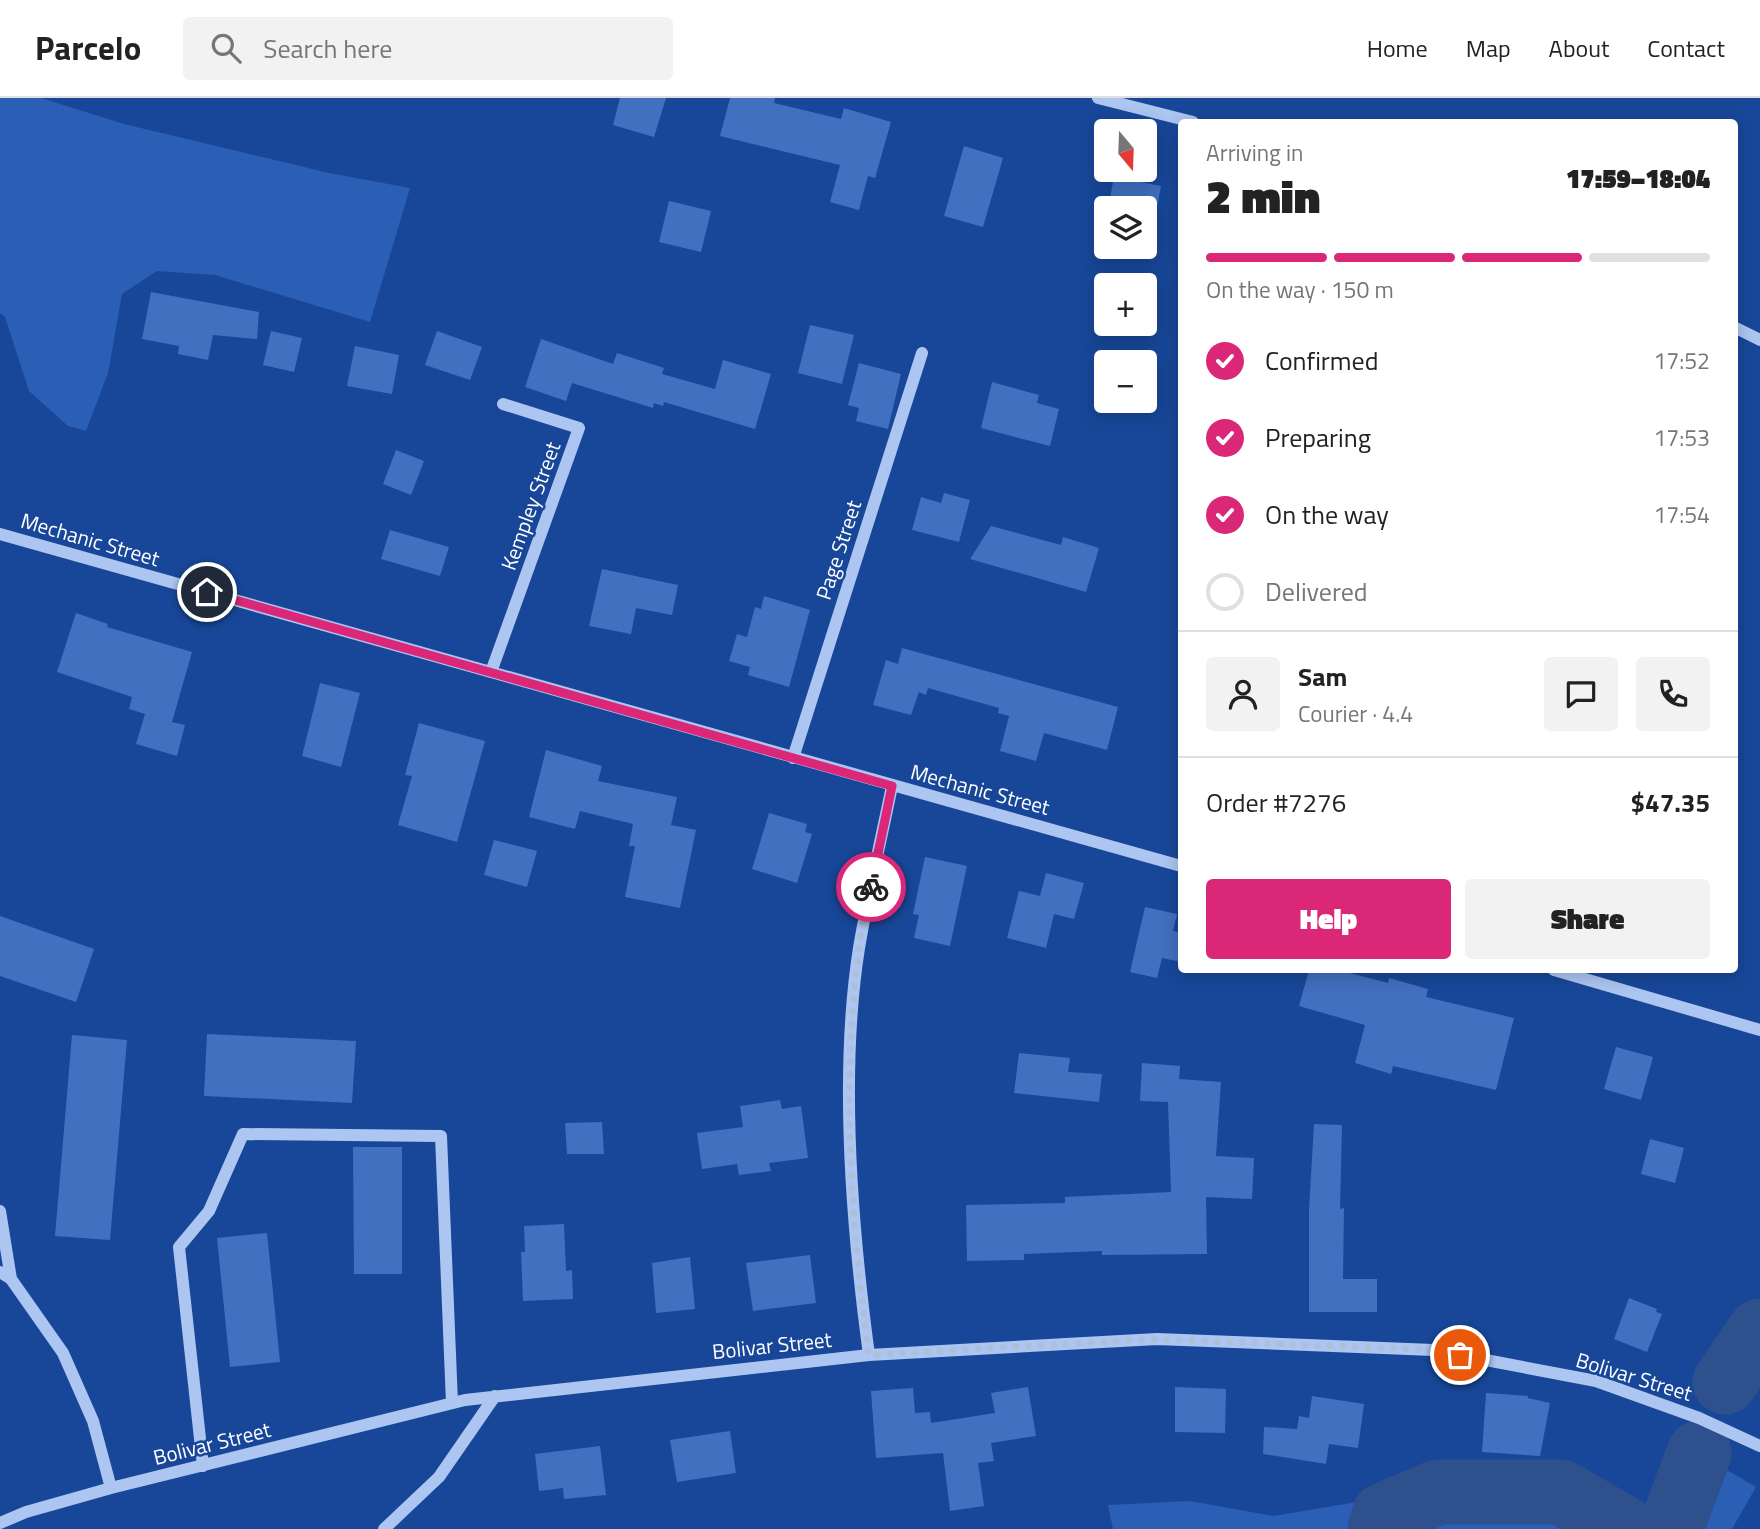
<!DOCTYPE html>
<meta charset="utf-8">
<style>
:root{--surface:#fff;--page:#f2f2f2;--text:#222;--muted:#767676;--line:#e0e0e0;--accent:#db2777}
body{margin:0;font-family:"Titillium Web",sans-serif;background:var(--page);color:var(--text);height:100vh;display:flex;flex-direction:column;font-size:26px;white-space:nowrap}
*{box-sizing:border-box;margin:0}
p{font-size:23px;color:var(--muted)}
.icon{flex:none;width:38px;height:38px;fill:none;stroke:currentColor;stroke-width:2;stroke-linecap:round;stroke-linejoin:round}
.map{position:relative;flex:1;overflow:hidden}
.details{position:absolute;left:1178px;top:21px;width:560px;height:854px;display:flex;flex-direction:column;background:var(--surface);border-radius:7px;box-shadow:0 4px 18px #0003}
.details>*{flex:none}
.needle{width:46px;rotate:161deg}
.fabs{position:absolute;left:1094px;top:21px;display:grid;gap:14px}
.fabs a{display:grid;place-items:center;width:63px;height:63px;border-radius:7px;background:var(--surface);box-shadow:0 4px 18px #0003;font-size:35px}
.pin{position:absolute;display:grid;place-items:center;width:60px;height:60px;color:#fff;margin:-30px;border:4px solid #fff;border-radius:50%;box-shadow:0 2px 7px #0007}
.courier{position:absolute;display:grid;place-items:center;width:70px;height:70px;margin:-35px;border:5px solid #db2777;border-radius:50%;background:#fff;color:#222;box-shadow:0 2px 9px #0007}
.overview em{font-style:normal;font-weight:800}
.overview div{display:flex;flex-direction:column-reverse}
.overview{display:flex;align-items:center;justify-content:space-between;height:119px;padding:0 28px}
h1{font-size:46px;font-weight:800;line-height:52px}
.bar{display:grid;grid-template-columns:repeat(4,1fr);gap:10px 7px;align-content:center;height:84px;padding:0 28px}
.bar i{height:9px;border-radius:5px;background:var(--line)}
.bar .active{background:var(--accent)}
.bar p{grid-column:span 4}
.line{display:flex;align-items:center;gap:18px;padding:0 28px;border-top:2px solid var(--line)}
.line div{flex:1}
.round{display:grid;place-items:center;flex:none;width:74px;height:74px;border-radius:7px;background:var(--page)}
ol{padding:0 28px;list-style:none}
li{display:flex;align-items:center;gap:21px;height:77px}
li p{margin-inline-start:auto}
li .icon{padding:7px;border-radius:50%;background:var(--accent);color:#fff;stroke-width:4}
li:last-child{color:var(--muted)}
li i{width:38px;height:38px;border:4px solid var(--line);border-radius:50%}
.button{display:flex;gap:14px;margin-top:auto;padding:14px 28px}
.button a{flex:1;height:80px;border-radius:7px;background:var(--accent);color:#fff;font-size:28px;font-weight:800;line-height:80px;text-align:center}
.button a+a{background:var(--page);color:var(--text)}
header{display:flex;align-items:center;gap:42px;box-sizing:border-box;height:98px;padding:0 35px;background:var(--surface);border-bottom:2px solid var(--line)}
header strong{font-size:33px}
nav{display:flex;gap:38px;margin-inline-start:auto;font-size:24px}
.search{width:490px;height:63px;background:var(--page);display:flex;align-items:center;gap:18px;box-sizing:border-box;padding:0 24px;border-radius:7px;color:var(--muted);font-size:26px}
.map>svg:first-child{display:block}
.green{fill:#2b5fb6}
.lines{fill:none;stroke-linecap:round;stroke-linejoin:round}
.river{stroke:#2e508d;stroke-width:65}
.building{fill:#4170c0}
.minor{stroke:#acc6f1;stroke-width:12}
.done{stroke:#aebfdb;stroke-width:7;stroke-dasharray:0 12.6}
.route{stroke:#db2777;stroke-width:9}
.labels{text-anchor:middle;stroke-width:5;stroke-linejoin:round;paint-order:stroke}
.street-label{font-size:21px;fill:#fff;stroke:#184799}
</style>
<header>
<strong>Parcelo</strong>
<div class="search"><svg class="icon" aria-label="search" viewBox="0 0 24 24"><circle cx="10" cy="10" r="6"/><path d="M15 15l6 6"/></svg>Search here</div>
<nav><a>Home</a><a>Map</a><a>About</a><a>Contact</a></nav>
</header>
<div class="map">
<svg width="1760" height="1431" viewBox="0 0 1760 1431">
<rect width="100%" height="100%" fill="#184799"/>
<!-- green -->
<path class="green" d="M0 0H41L124 26 329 75 410 90 370 224 215 177 157 173 122 196 108 275 86 333 68 328 29 293 5 219 0 215Z
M1682 1346 1756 1389 1732 1431H1113L1108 1407 1190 1403 1274 1418 1392 1398 1464 1378 1595 1393 1663 1417Z"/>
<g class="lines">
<!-- river -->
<path class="river" d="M1725 1284 1760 1233
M1380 1431 1384 1417 1438 1394H1561L1625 1431
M1671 1431 1699 1355"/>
</g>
<!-- building -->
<path class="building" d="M620 0H666L654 39 613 27Z
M730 0H775L774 5 841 21 844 10 891 24 875 80 868 78 859 112 830 104 840 67 720 38Z
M964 48 1003 60 983 129 944 118Z
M1114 79 1161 88 1148 155 1112 149H1144V110H1108Z
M669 103 711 113 701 154 659 144Z
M151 194 259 214 257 241 213 237 208 262 178 256 179 248 142 241Z
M810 227 854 237 842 286 798 275Z
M271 233 302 240 294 274 263 267Z
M437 233 482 249 470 282 425 267Z
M541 241 613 266 617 255 664 270 662 276 715 291 723 262 771 276 755 331 664 304 663 308 654 305 653 310 572 285 566 303 525 289Z
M355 248 399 257 392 296 347 288Z
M859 265 901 276 888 331 856 323 859 310 848 307Z
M992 284 1039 297 1037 305 1059 311 1050 348 981 330Z
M396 352 424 363 411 397 383 386Z
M944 395 970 402 959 444 912 432 921 399 941 405Z
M991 428 1061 447 1063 439 1099 450 1086 494 970 461Z
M390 432 449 449 440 478 381 461Z
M602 471 678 487 672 517 636 510 631 536 589 528Z
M764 498 810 512 789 589 748 577 750 569 729 563 737 536 747 539 755 509 761 511Z
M76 515 108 526 107 529 192 554 172 624 185 627 177 658 136 646 145 616 129 611 132 599 57 574Z
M902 550 1118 609 1107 652 1044 635 1036 663 1000 653 1009 618 998 615 999 610 928 590 926 597 919 594 911 617 873 607 886 562 898 566Z
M320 585 360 595 341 669 302 658Z
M419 625 485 643 457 744 398 727 412 678 405 677Z
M546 652 602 668 598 683 677 699 671 727 696 732 680 810 625 799 635 748H629L633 726 580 713 575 731 529 719Z
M769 715 807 726 805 734 812 736 797 785 752 771Z
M494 742 537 753 527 789 484 777Z
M925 759 967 768 950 848 914 840 919 817 913 816Z
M1046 775 1084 785 1074 821 1054 816 1046 850 1007 840 1019 793 1040 798Z
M1145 809 1177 816 1173 833 1181 835V864L1162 860 1157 880 1130 874Z
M0 818 94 851 76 904 0 878Z
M1309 872H1338L1388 885 1389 880 1428 891 1426 899 1514 920 1496 992 1393 968 1391 976 1355 965 1365 927 1299 908Z
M207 936 356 943 352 1005 204 998Z
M72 937 127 942 110 1142 55 1138Z
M1616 949 1653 959 1641 1002 1604 991Z
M1019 955 1070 960 1068 974 1102 976 1099 1004 1014 995Z
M1142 965 1180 968 1179 981 1221 984 1216 1058 1254 1060 1252 1101 1206 1099 1207 1156 1102 1157V1153L1024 1156V1162L967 1163 966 1107 1065 1105V1099L1171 1094 1168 1004 1140 1003Z
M780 1002 782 1011 801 1008 808 1060 769 1065 771 1073 739 1077 737 1066 702 1071 697 1035 743 1029 740 1008Z
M602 1024 604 1056H567L565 1025Z
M1314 1026 1342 1027 1340 1111 1344 1110 1343 1181H1377V1214H1309V1111Z
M1650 1041 1684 1050 1675 1085 1641 1076Z
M353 1049H402V1176H354Z
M564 1126 566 1173 572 1172 573 1201 523 1203 521 1154H525L524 1128Z
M267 1135 280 1264 230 1269 217 1140Z
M810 1157 816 1205 753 1213 746 1165Z
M690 1159 695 1211 656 1215 652 1165Z
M1629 1200 1657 1211 1656 1214 1662 1216 1647 1254 1614 1241Z
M1028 1289 1036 1338 991 1345 994 1363 978 1365 984 1408 950 1413 943 1355 876 1360 871 1293 913 1290 915 1315 930 1314 931 1325 995 1315 991 1295Z
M1175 1289 1226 1291 1225 1335 1175 1334Z
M1486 1295 1528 1298V1300L1550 1305 1540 1358 1482 1354Z
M1312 1298 1364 1306 1358 1350 1329 1346 1326 1366 1263 1356 1264 1329 1297 1331 1299 1318 1309 1320Z
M730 1333 736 1375 677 1384 670 1342Z
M600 1348 606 1397 564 1401 563 1390 539 1393 535 1356Z"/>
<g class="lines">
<!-- minor -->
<path class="minor" d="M1098 0 1193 24
M1734 229 1760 242
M0 436 1181 768
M491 574 579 330 503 306
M793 660 922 255
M1554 872 1760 932
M0 1113 11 1181
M0 1174 11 1181 63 1255 93 1323 111 1390
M869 1257C852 1131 839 976 859 850 868 796 881 742 892 688
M203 1368 179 1149 209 1113 243 1036 441 1038 452 1305
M0 1425 26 1414 111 1390 465 1302 869 1257 1157 1241 1433 1252 1596 1283 1699 1320 1760 1348
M384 1431 439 1379 495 1298"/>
</g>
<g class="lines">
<!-- done -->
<path class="done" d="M871 789C867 810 861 831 859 852 841 986 851 1125 869 1257L1157 1241 1433 1252 1460 1257"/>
<!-- route -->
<path class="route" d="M207 494 892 688 871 789"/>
</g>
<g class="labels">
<!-- street labels -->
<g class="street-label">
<text transform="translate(531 408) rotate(-70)" y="7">Kempley Street</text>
<text transform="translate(90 442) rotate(16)" y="7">Mechanic Street</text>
<text transform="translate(839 452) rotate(-72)" y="7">Page Street</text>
<text transform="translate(980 692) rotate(15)" y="7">Mechanic Street</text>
<text transform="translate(772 1248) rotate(-6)" y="7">Bolivar Street</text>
<text transform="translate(1634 1279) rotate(17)" y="7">Bolivar Street</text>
<text transform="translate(212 1346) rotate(-14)" y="7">Bolivar Street</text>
</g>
</g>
</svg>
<div class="fabs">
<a><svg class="needle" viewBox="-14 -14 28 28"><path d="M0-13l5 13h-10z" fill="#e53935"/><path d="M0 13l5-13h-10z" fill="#767676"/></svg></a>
<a><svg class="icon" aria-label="layers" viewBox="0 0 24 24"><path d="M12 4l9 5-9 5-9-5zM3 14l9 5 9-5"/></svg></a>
<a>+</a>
<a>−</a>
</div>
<div class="pin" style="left:1460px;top:1257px;background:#ea580c"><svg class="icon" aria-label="bag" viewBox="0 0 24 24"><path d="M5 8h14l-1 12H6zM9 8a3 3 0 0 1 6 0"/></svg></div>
<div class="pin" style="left:207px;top:494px;background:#1f2937"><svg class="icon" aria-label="home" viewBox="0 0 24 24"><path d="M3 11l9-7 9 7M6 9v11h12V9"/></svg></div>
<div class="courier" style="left:871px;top:789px"><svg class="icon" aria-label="bike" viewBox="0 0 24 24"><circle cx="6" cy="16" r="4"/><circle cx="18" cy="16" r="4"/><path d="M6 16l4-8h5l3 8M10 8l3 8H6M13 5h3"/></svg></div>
<section class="details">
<div class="overview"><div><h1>2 min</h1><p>Arriving in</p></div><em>17:59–18:04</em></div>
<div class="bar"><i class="active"></i><i class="active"></i><i class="active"></i><i></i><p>On the way · 150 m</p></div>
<ol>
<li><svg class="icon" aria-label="check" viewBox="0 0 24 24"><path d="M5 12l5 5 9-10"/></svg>Confirmed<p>17:52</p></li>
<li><svg class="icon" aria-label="check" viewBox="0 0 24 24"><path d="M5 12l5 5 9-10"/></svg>Preparing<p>17:53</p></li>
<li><svg class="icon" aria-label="check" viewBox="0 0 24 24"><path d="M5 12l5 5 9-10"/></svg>On the way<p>17:54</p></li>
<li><i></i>Delivered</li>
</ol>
<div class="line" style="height:126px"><a class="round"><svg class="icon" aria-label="person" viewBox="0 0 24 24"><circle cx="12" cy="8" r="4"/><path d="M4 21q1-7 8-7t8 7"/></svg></a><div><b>Sam</b><p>Courier · 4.4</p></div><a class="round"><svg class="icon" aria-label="chat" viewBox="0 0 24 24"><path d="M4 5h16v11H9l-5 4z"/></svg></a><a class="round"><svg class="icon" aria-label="phone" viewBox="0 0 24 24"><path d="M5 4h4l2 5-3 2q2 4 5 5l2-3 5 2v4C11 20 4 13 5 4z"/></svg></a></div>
<div class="line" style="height:91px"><div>Order #7276</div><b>$47.35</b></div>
<div class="button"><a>Help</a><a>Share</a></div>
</section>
</div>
